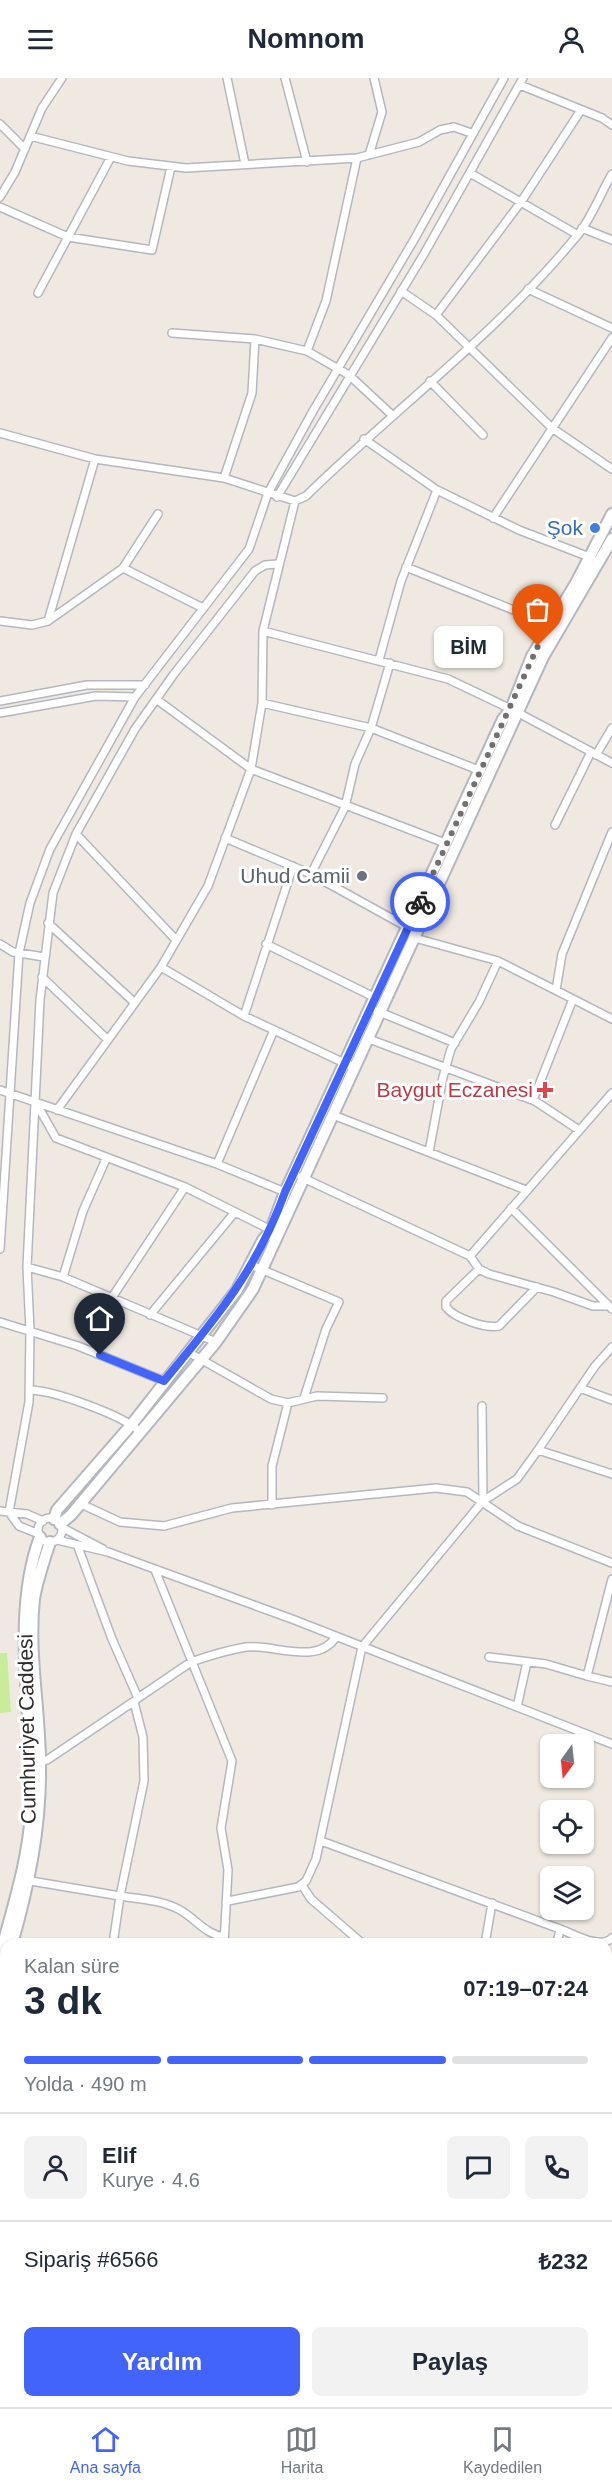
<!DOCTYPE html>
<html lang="tr">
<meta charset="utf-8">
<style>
:root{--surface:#fff;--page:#f2f2f3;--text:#1f2937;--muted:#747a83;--line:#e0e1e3;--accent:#4264fb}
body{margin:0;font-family:Helvetica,sans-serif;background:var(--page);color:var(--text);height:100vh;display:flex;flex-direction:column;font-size:22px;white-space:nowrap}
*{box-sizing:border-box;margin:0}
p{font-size:20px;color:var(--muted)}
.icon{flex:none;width:33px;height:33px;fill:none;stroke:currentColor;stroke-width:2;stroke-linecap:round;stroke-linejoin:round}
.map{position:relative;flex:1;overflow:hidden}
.drawer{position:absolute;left:0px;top:1860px;width:612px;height:470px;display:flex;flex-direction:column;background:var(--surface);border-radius:18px 18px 0 0;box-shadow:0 2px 4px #0004}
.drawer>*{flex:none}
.needle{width:39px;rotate:195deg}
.fabs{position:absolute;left:540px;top:1656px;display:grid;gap:12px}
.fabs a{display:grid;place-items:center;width:54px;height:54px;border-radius:9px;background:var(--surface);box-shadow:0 2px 4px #0004;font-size:30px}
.pin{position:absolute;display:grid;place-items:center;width:51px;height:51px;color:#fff;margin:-62px -26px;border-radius:50% 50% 50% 0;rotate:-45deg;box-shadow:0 0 6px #0007}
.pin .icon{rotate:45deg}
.courier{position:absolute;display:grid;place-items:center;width:60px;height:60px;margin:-30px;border:4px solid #4264fb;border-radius:50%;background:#fff;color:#222;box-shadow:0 2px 8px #0007}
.bubble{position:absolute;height:42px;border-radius:9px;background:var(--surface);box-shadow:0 2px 4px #0004;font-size:20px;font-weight:600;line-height:42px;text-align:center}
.summary em{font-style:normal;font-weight:600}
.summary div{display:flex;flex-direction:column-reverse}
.summary{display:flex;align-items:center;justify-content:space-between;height:102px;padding:0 24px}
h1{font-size:39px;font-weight:600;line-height:45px}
.bar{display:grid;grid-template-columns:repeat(4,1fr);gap:9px 6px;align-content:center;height:72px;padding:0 24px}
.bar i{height:8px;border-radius:4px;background:var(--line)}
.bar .on{background:var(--accent)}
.bar p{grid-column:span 4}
.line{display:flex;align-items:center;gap:15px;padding:0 24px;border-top:2px solid var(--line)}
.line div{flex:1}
.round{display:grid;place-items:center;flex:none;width:63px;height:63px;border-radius:9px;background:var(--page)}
.action{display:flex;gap:12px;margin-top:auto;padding:12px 24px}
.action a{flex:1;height:69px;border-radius:9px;background:var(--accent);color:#fff;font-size:24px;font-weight:600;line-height:69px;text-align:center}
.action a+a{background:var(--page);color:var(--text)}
header{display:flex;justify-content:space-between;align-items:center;height:78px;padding:0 24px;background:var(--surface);font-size:27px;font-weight:600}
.dock{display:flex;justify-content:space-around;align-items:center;height:84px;border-top:2px solid var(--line);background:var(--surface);font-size:16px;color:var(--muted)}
.dock a{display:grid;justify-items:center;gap:3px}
.dock .on{color:var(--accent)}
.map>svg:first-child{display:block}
.green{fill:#b6e59e}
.pitch{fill:#c9ec9a}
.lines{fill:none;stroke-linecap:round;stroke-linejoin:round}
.stream{stroke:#75cff0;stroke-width:2}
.street-casing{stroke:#b4b7c1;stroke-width:10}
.secondary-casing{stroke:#b4b7c1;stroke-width:14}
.street{stroke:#fff;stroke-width:7}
.secondary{stroke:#fff;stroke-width:10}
.done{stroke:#726f6d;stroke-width:6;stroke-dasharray:0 10.8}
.route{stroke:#4264fb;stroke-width:8}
.shop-dot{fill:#3f7fe0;stroke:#fff;stroke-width:2}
.worship-dot{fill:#6b7280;stroke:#fff;stroke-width:2}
.health-dot{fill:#e0444e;stroke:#fff;stroke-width:2}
.labels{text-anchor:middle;stroke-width:6;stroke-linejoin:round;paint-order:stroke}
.shop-label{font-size:21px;fill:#366cbe;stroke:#fff;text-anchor:end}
.worship-label{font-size:21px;fill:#5b616d;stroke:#fff;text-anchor:end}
.health-label{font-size:21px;fill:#be3a42;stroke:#fff;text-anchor:end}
.street-label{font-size:21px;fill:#2e2e2e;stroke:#fff}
</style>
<header><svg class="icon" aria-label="menu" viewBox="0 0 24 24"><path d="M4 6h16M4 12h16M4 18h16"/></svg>Nomnom<svg class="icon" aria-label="person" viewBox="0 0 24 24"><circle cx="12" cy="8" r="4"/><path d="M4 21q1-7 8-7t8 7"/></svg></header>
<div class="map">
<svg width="612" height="2329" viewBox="0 0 612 2329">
<rect width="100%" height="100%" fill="#efe9e1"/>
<!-- green -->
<path class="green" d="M383 2324H477L476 2329H385Z"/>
<!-- pitch -->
<path class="pitch" d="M0 1575H7L11 1634 0 1635Z"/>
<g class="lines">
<!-- stream -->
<path class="stream" d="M0 2112 6 2114
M164 2324 167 2329"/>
<defs>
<path id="street" d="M227 0 245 86
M285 0 307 84
M520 7 602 40 612 47
M0 46 25 71
M30 58 128 83 186 90 357 80 419 64 440 52 454 49 471 55
M369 77 382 34 374 0
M357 80 326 223 307 273 349 297 392 337
M470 95 578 157
M0 119 15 94 42 30 62 0
M0 129 68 159 152 172 171 89
M582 150 612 162
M528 211 612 250
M401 213 436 237 552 350 612 391
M38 215 111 79
M436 237 521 124 581 32
M172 255 255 261 307 273
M430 303 483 357
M0 355 95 381 224 400 295 423 306 418C395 331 497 255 576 159 591 142 600 116 612 96
M364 361 437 412 519 452 592 480
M224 400 252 315 255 261
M277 419 424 176 523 0
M493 440 612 260
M406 489 551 547
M123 490 203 530
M0 543 32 547 48 543 123 490 158 436
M48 543 95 381
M263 553 448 601 511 631 612 685
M379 582 401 503 437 412
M156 621 251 691 445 765
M0 623 87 607H145
M262 625 371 650 481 693
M0 635 96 618 135 619
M596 677 612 650
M555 747 591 674
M76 756 176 862
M225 760 311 796 409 850 415 860 498 883 573 921
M311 796 345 729 355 686 371 650 390 585
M48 845 135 925
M0 866 13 874 44 879
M266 866 376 920
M161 889 244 938 355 990
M42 899 108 962
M556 912 562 876 612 754
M377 933 455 965
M244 938 293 788
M369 961 535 1023 579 1052
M0 1012 217 1086 285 1114
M533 1022 573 921 612 941
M36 1025 56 1060 185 1109 271 1152
M57 1032 161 889 208 808 251 691 262 625 263 553 295 423
M333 1037 526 1112
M429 1074 443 999 451 971 479 924 498 883
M217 1086 274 952
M301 1099 470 1178 612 1015
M511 1130 612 1231
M0 1171 19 875 30 825 50 771 135 619 249 471 268 415 313 333 415 160 504 0
M470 1178 479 1191 489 1196 554 1214 593 1228H608
M251 1187 339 1224 326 1251 304 1320
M27 1189 63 1199 216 1264
M479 1191 446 1223V1229C454 1240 486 1251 499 1248L537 1209
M63 1199 83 1133 106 1081
M111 1221 185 1109
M150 1237 235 1134
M0 1244 78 1268 164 1303
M612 1269 595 1288 538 1372 612 1396
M188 1274 271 1321 288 1325 317 1318 383 1320
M580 1310 612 1322
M29 1312C53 1312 122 1337 139 1353
M482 1328 483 1423
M79 1425 120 1444 164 1448 232 1430 436 1410 467 1414 518 1448 612 1485
M272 1427V1388L288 1325
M0 1433 27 1436 43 1443
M38 1452a12 12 0 1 1 24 0a12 12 0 1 1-24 0Z
M61 1449 103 1471
M39 1456 19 1448 9 1434 29 1324 30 1252 27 1189 40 922 53 815 76 756 135 651 174 596 255 493 265 487 277 486
M57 1462 108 1474 292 1541 612 1666
M78 1469 112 1561 138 1620 191 1584C208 1578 228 1572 246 1569 274 1566 317 1588 336 1559
M155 1492 232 1683 221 1750 228 1792 224 1866
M612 1501 587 1598 612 1604
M489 1579 546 1586 587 1598
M134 1624 143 1659 144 1703 120 1818C139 1821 162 1822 180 1832 196 1841 205 1856 224 1859
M517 1629 527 1584
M37 1685 47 1682 136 1622
M321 1763 560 1851 557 1866
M25 1802 120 1818 113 1866
M302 1807 311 1821 363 1866
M228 1823 298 1809 306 1803 316 1781 362 1569 483 1423 517 1401 538 1372
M560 1851C574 1856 600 1872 612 1860
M485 1866 492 1825
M606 1944H612
M0 1964 6 1966
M310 2324 313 2329
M253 2329 259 2324"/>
<path id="secondary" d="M54 1441 57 1432 132 1346 237 1212 263 1162 271 1152 285 1114 503 641 511 631 532 578 576 505 612 436
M60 1446 71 1437 216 1264 253 1211 543 579 612 461
M12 1866C29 1806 41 1749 40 1686 40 1632 28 1575 34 1521 37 1502 44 1483 50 1464
M0 1878C12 1831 28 1784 31 1735 35 1648 9 1541 40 1459
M0 1913 6 1889"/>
</defs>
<!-- street casing -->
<use href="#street" class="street-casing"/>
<!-- secondary casing -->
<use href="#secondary" class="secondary-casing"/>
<!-- street -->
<use href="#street" class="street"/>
<!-- secondary -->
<use href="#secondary" class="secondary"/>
</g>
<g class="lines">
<!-- done -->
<path class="done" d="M420 824 538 568"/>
<!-- route -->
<path class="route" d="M100 1277 164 1303C216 1240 257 1192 285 1114L420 824"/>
</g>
<!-- markers -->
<circle class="shop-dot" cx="595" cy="450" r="6"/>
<circle class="worship-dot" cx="362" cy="798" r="6"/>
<path class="health-dot" d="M542 1003h6v6h6v6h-6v6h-6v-6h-6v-6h6z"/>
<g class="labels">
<!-- shop labels -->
<g class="shop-label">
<text x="583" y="457">Şok</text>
</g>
<!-- worship labels -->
<g class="worship-label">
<text x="350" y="805">Uhud Camii</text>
</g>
<!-- health labels -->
<g class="health-label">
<text x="533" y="1019">Baygut Eczanesi</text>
</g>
<!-- street labels -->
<g class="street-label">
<text transform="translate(27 1651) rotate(-91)" y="7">Cumhuriyet Caddesi</text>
</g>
</g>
</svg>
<div class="fabs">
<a><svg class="needle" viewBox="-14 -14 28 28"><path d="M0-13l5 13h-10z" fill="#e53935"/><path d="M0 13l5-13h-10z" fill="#747a83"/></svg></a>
<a><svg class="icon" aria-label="locate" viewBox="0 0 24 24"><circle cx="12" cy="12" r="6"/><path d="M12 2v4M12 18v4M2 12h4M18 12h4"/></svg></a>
<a><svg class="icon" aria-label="layers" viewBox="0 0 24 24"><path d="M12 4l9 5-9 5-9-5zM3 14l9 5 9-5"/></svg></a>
</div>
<div class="pin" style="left:538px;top:568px;background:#ea580c"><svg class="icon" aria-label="bag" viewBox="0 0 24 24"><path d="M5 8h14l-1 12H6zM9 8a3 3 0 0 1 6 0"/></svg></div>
<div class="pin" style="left:100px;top:1277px;background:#1f2937"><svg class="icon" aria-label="home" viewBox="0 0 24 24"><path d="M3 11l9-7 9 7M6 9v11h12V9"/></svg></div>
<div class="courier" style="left:420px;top:824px"><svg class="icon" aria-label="bike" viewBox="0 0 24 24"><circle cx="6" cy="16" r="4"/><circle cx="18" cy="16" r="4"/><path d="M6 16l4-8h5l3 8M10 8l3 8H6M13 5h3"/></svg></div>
<div class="bubble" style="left:434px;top:548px;width:69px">BİM</div>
<section class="drawer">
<div class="summary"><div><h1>3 dk</h1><p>Kalan süre</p></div><em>07:19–07:24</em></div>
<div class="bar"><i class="on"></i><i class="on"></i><i class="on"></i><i></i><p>Yolda · 490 m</p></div>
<div class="line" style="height:108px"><a class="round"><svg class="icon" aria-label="person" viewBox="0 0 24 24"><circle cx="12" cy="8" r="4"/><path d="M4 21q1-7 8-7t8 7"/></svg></a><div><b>Elif</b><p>Kurye · 4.6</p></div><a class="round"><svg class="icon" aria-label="chat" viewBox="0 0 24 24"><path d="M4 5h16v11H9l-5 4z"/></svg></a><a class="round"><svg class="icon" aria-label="phone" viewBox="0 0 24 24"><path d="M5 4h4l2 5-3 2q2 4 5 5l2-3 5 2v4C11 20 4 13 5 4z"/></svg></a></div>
<div class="line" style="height:78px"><div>Sipariş #6566</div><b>₺232</b></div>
<div class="action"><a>Yardım</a><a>Paylaş</a></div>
</section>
</div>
<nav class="dock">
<a class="on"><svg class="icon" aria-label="home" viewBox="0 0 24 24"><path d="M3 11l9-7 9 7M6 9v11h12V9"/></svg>Ana sayfa</a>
<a><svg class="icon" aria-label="map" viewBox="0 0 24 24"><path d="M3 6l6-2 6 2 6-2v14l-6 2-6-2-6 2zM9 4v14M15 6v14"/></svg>Harita</a>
<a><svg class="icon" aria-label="saved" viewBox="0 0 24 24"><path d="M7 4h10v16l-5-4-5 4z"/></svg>Kaydedilen</a>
</nav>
